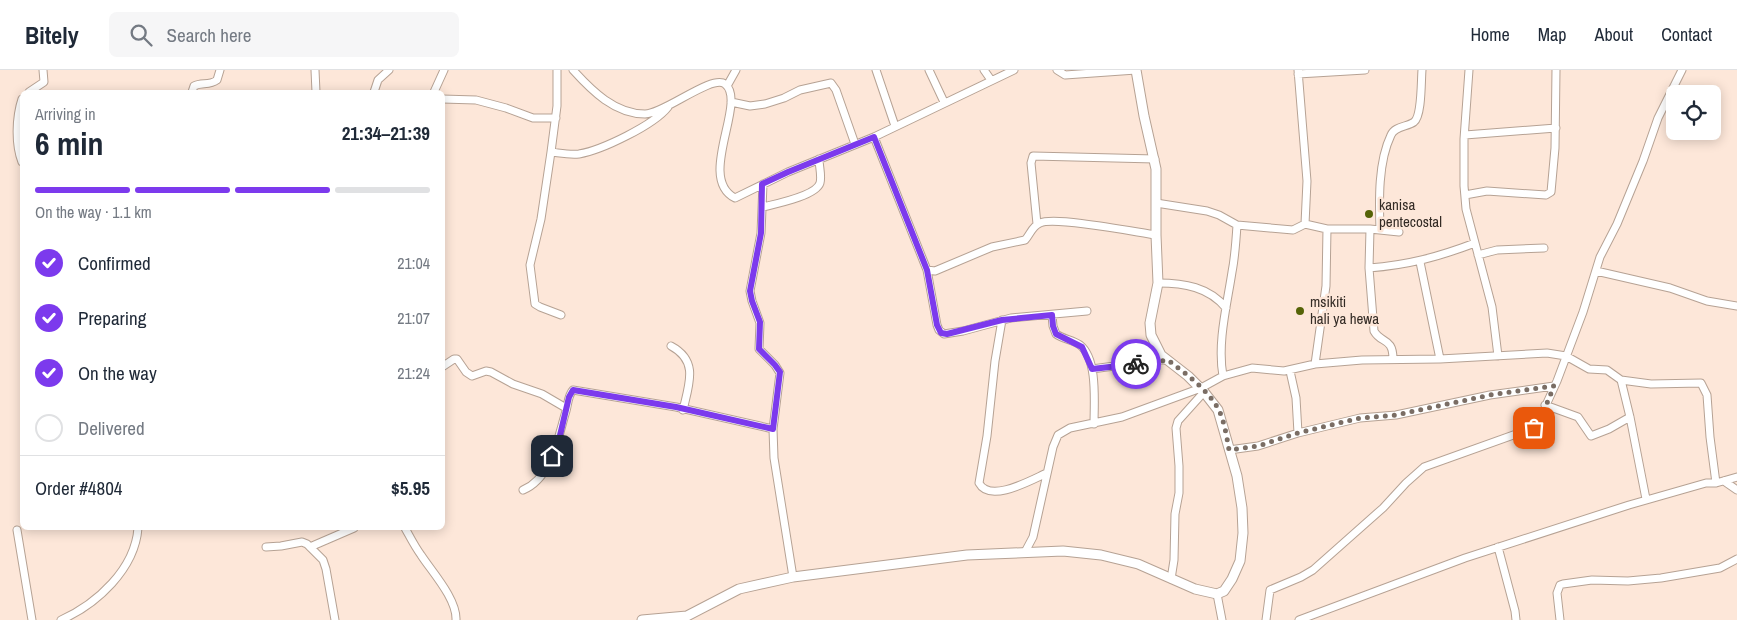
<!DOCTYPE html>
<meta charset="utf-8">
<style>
:root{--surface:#fff;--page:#f6f6f7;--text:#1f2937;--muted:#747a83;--line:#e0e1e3;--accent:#7c3aed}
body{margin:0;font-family:"Archivo Narrow",sans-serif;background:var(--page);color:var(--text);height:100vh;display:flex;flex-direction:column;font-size:19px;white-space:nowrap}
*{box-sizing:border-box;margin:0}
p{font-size:16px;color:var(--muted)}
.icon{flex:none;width:28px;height:28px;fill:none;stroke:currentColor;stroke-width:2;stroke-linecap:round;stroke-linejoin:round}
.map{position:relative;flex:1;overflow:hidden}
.panel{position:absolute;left:20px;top:20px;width:425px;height:440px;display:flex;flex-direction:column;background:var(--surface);border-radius:8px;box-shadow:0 2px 12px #0003}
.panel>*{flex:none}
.controls{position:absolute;left:1666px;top:15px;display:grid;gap:10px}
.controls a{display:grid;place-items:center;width:55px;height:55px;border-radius:8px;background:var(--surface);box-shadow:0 2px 12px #0003;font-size:25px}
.pin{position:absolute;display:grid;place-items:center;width:42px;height:42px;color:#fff;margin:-21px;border-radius:10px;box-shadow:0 2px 8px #0006}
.courier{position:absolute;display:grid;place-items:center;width:50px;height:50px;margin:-25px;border:4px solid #7c3aed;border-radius:50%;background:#fff;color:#222;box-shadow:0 1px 6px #0007}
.head em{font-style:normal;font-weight:700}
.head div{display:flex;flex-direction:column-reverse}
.head{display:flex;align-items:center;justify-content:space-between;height:85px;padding:0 15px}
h1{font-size:32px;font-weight:700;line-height:38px}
.bar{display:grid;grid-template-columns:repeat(4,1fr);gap:8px 5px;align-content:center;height:60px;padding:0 15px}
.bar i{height:6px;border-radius:4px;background:var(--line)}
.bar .selected{background:var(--accent)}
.bar p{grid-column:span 4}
.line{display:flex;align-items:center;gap:12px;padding:0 15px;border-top:1px solid var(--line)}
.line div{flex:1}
ol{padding:0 15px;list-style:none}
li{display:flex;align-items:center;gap:15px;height:55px}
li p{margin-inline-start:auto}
li .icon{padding:5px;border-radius:50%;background:var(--accent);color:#fff;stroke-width:4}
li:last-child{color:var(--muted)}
li i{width:28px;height:28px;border:2px solid var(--line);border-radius:50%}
header{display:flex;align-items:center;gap:30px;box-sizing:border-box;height:70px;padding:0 25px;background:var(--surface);border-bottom:1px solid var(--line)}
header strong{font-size:24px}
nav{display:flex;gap:28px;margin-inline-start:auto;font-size:18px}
.search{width:350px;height:45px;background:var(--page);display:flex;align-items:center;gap:12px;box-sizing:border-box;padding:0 18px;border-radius:8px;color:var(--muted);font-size:19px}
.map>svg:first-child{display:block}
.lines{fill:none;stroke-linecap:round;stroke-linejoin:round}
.minor-casing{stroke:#b6a294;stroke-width:9}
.tertiary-casing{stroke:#b6a294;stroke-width:11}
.minor{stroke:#fff;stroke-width:7}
.tertiary{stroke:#fff;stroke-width:9}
.done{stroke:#7a6d64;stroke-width:5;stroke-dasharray:0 9}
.route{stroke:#7c3aed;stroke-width:6}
.poi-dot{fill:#556307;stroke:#fde7d9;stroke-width:2}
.labels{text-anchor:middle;stroke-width:5;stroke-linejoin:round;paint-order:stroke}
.poi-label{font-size:15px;fill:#332b25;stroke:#fde7d9;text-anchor:start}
</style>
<header>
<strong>Bitely</strong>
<div class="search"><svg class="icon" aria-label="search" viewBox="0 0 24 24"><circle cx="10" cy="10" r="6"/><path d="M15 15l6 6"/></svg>Search here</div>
<nav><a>Home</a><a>Map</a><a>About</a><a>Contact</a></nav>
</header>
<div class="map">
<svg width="1737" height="550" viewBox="0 0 1737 550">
<rect width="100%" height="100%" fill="#fde7d9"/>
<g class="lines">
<defs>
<path id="minor" d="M315 0 316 22
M557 0V36L551 82 541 149 530 195 535 234 540 237 561 245
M573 0C592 21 615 44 645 44 664 44 712 4 725 14 748 32 696 108 735 128L788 102 874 67 1014 0
M876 0 895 56
M929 0 944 32
M984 0 991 10
M1057 0 1065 5 1136 0
M1469 0 1464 69V116L1466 139 1492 237 1498 286
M1298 4 1365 0
M727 16 736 0
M29 22 44 12 43 0
M192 22 194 16C202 12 209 16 217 10L220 0
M374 22 378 10 389 0
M434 22 444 0
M22 29C16 47 15 74 22 92
M442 29 476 30 506 38 533 48H556
M731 32 750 36 765 34 784 28 800 20 831 13 836 20 855 74
M1465 65 1556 58
M874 67 927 200 935 201 992 177 1025 170C1030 165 1032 156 1040 153 1055 146 1135 162 1156 165
M551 82C560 83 569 85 579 84 602 80 654 55 668 37
M763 114 761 163 750 221 752 231 760 253 759 279 775 295 780 303 773 359 774 388 793 507
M1465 125 1487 121 1546 125 1551 122 1555 78 1556 0
M1156 133 1207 141 1219 145 1237 155 1293 160 1305 154 1307 111 1298 0
M763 137C775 134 816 126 820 113 822 106 819 96 819 89
M1037 154 1031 93 1033 86 1155 89
M1305 154 1327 159H1370L1399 162
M1370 159 1369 198 1374 261C1381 274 1393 267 1393 289
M1380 160C1379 130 1378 92 1391 65 1395 56 1407 57 1414 52 1422 46 1421 11 1422 0
M1478 185 1497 180 1544 178
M1420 192 1440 289
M1369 198C1408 195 1438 187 1475 173
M927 200 937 255 939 260 944 264 963 261 1011 248 1087 241
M1596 201 1670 218 1707 231 1737 236
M1158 213C1184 213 1209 217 1226 238
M1052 245 1053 256 1056 264C1063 269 1073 270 1080 275 1098 289 1094 333 1094 354
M1002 250 995 291 987 366 979 413C990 434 1033 409 1047 403
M671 276C699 291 689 314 683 340
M1315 294 1326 216 1327 159
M442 297 454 289H457L466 302 472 306 486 301 491 302 513 314 542 324 566 338
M1092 299 1159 290H1168
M1290 301 1296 328 1298 363
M1223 306C1217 273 1227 235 1232 202 1235 187 1236 171 1237 155
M1621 310 1630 347 1646 429
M1545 335 1578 347 1591 366 1609 359 1630 347
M1229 380 1258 376 1298 363 1360 348 1396 345 1490 325 1554 316
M1724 411 1737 420
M523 420C552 408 558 367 566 341 568 334 568 325 573 320L676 337 773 359
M405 458C410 467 415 477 421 485 432 502 457 529 456 550
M17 460 32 550
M266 477 281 476 302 472 307 474 323 490 326 499 335 550
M310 477 354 458
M1498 477 1515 541 1516 550
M1025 482 1033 467 1053 377 1058 365 1070 358 1122 347 1201 318 1223 306 1252 298 1284 301 1315 294 1362 290 1440 289 1547 283 1566 286 1589 299 1607 300 1621 310 1651 314 1701 313 1707 325 1710 367 1716 413
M1171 509 1174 490 1175 444 1179 423V396L1176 358 1178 351 1204 322
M1217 524 1222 550
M61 550C97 534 135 499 138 458
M1266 550 1270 520 1301 507 1313 500 1383 438 1406 413 1424 397 1536 357 1557 311 1583 242 1600 187 1617 154 1643 91 1658 48 1682 0
M1299 550 1465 488 1629 435 1706 413H1716L1737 407
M1560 550 1557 523 1560 515 1563 514 1592 510 1628 511 1661 508 1720 498 1737 489"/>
<path id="tertiary" d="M642 550 687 546 739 519 793 507 967 485 1063 481 1101 485 1138 494 1195 519 1217 524 1224 521 1232 509 1240 491 1243 463 1242 438 1237 406 1218 340 1204 322 1188 306 1161 285 1151 265 1150 253 1158 213 1156 165V99L1144 46 1136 0"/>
</defs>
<!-- minor casing -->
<use href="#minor" class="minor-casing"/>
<!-- tertiary casing -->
<use href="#tertiary" class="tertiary-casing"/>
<!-- minor -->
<use href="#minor" class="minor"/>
<!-- tertiary -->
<use href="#tertiary" class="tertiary"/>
</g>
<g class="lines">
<!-- done -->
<path class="done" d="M1136 294 1168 290C1187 305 1212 322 1221 345 1225 356 1227 368 1229 380L1258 376 1298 363 1360 348 1396 345 1490 325 1554 316 1538 355 1534 358"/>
<!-- route -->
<path class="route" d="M552 386 558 374 569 327 573 320 676 337 773 359 780 302 775 295 759 279 760 252 752 231 750 221 761 163 762 114 788 102 874 67 927 200 937 255 941 263 947 264 1002 250 1052 245 1053 256 1056 264 1082 277 1092 299 1136 294"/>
</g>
<!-- markers -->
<g class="poi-dot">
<circle cx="1369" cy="144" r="5"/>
<circle cx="1300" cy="241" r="5"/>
</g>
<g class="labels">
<!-- poi labels -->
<g class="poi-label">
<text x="1379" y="140">kanisa<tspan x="1379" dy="17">pentecostal</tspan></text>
<text x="1310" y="237">msikiti<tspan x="1310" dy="17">hali ya hewa</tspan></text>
</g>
</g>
</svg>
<div class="controls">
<a><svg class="icon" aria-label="locate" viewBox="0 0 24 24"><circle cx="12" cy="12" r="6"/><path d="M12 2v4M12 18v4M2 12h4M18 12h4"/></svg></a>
</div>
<div class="pin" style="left:1534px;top:358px;background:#ea580c"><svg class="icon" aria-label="bag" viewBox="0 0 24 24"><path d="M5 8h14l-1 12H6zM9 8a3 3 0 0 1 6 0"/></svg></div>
<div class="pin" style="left:552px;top:386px;background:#1f2937"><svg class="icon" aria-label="home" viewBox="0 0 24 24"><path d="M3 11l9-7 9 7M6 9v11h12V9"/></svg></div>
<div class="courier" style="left:1136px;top:294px"><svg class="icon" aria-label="bike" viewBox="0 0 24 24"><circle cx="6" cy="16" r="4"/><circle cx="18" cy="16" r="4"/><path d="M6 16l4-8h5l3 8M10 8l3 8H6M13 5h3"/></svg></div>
<section class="panel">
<div class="head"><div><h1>6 min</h1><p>Arriving in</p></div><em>21:34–21:39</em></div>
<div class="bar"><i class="selected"></i><i class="selected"></i><i class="selected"></i><i></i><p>On the way · 1.1 km</p></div>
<ol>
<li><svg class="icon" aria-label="check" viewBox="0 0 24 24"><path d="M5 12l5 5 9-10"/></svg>Confirmed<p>21:04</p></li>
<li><svg class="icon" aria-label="check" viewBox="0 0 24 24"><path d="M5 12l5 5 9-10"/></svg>Preparing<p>21:07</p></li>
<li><svg class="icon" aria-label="check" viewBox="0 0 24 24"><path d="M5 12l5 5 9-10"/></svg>On the way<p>21:24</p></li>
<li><i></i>Delivered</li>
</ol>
<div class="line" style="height:65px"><div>Order #4804</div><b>$5.95</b></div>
</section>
</div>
